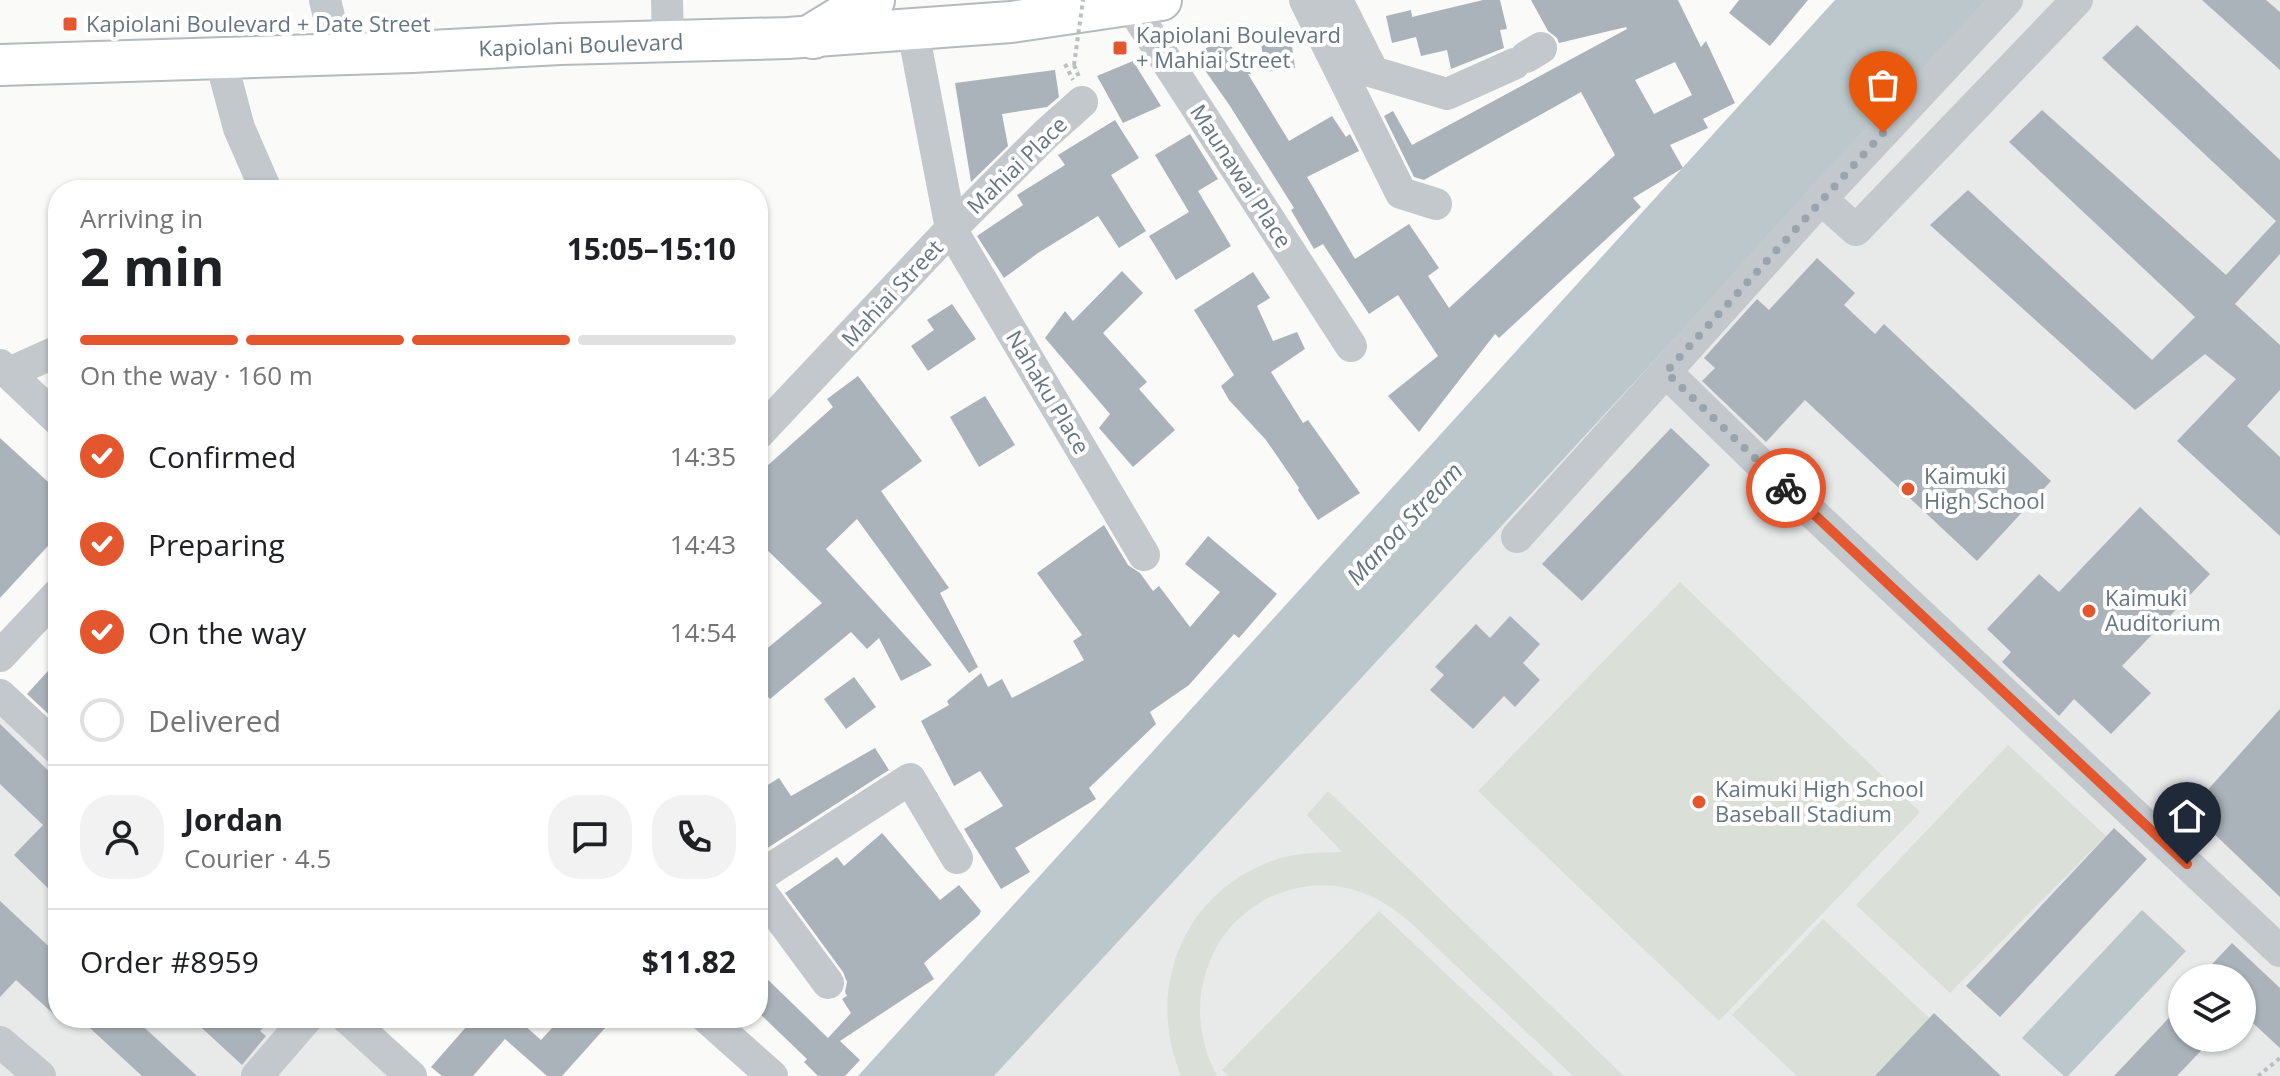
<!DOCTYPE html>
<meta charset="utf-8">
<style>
:root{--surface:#fff;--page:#f2f2f2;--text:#202124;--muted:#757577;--line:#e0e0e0;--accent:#e4572e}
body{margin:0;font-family:"Open Sans",sans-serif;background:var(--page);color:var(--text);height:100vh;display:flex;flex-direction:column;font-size:30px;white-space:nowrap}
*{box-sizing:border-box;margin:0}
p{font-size:26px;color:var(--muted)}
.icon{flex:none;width:44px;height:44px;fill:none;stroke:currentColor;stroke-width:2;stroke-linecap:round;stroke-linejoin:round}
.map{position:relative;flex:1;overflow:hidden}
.details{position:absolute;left:48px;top:180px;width:720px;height:848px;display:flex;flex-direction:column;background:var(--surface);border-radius:32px;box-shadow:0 2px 6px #0004}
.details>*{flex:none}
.controls{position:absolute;left:2168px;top:964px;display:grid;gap:16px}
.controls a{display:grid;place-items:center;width:88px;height:88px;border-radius:50%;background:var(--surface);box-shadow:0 2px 6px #0004;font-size:40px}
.pin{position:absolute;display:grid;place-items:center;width:68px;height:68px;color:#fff;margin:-82px -34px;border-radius:50% 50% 50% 0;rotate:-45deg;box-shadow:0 0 8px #0007}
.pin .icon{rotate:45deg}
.courier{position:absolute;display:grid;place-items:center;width:80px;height:80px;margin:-40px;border:6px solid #e4572e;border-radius:50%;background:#fff;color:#222;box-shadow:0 2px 10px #0007}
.summary em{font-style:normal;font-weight:700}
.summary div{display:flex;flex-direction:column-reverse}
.summary{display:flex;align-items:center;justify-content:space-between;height:136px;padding:0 32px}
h1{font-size:52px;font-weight:700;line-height:60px}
.bar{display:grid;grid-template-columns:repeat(4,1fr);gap:12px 8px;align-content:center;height:96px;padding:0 32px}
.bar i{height:10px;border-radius:6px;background:var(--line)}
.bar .on{background:var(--accent)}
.bar p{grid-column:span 4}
.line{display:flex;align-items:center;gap:20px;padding:0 32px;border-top:2px solid var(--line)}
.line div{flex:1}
.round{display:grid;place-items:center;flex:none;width:84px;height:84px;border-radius:32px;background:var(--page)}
ol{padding:0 32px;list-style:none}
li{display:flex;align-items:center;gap:24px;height:88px}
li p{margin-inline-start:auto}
li .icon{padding:8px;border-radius:50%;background:var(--accent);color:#fff;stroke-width:4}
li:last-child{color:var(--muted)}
li i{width:44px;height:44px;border:4px solid var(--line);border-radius:50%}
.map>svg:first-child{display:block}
.built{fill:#e8e9e9;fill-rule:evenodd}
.green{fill:#dadfd7}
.water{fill:#bbc7cb}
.building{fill:#aab3b9;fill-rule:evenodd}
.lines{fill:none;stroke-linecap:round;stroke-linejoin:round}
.major-casing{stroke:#b5babe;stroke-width:44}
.highway-casing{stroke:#b4b9bd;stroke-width:48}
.path{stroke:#bbbfc2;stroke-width:4;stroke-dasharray:4 4;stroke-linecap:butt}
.minor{stroke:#c3c8cc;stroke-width:32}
.major{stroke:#fff;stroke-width:40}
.highway{stroke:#fff;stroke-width:44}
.path-bridge{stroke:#bbbfc2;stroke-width:4;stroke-dasharray:4 4;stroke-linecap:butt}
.done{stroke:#99a4ac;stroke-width:8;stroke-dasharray:0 14.4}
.route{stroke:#e4572e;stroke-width:10}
.poi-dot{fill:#e4572e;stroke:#fff;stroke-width:3}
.labels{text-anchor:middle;stroke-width:8;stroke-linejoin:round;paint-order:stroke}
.poi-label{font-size:22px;fill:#657683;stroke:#fff;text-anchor:start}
.street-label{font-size:22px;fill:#657683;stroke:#fff}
.water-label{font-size:24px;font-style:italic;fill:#60757c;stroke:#fff}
</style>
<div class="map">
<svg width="2280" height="1076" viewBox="0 0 2280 1076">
<rect width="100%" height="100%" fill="#fafaf8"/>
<!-- built -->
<path class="built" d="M1987 0H2280V1076H994ZM2182 978H2242V1038H2182Z
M0 713 58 763V1018H347L411 1076H0Z"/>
<!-- green -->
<path class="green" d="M1680 582 1920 812 1719 1021 1478 791Z
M2008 745 2106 836 1950 993 1856 905Z
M1328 791 1624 1076H1573C1533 1038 1493 1001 1453 963 1427 939 1402 909 1368 895 1335 880 1301 883 1268 898 1247 909 1227 927 1216 948 1194 990 1195 1034 1217 1076H1181C1144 987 1185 887 1281 858 1301 852 1321 853 1342 852L1307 815Z
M1379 911 1555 1076H1229L1222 1070Z
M1823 919 1940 1028 1895 1076H1797L1732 1015Z"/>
<!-- water -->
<path class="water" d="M1835 0H1987L994 1076H858Z
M2142 910 2186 951 2068 1076H2064L2022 1038Z"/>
<!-- building -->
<path class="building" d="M1483 0H1500L1507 29 1500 30 1504 48 1451 69 1447 50 1421 56 1416 37 1392 43 1386 16 1411 10 1412 17Z
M1531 0H1678L1701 47 1706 41 1735 103 1703 119 1708 128 1670 145 1683 168 1633 198 1641 207 1499 338 1495 334 1419 432 1388 396 1438 356 1398 295 1369 314 1323 244 1314 249 1291 210 1294 208 1230 106 1195 56 1224 36 1251 74H1248L1289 141 1332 116 1346 137 1350 134 1359 151 1307 177 1355 259 1409 224 1439 268 1428 276 1449 308 1615 155 1581 92 1424 180 1414 177 1384 116 1393 111 1412 145 1627 29 1626 27 1559 43 1557 38 1548 31ZM1675 62 1692 95 1654 114 1635 80Z
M1739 0H1808L1770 46 1729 13Z
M2202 0H2266L2280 12V70Z
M2137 25 2280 160V254L2235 304 2280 345V390L2247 426 2280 457V536L2177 441 2236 379 2205 354 2135 410 1930 225 1968 190 2152 360 2195 317 2009 142 2042 110 2226 275 2276 221 2102 58Z
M1291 39 1295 68 1265 72 1261 43Z
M1133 61 1161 106 1123 123 1097 76Z
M1055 70 1059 97 1047 107 1002 114 1008 146 971 182 955 83Z
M1115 120 1139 158 1111 175 1146 231 1119 248 1098 216 1038 253 1004 278 977 236 1023 205 1017 195 1065 165 1058 155Z
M1190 134 1218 179 1198 191 1231 246 1176 280 1149 236 1189 212 1155 155Z
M1817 258 1855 293 1844 305 1875 334 1884 324 2051 481 1977 561 1805 400 1766 442 1702 381 1715 368 1704 358 1757 299 1769 310Z
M1122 271 1143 293 1103 333 1147 382 1139 389 1175 430 1133 467 1099 428 1110 414 1045 338 1065 311 1073 321Z
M1253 272 1270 298 1257 306 1273 341 1297 332 1305 349 1271 372 1303 423 1308 420 1360 493 1318 520 1298 490 1299 488 1266 440 1229 400 1221 386 1234 375 1194 310Z
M952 304 976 339 928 371 911 346 934 330 927 320Z
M858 376 922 461 881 491 949 588 940 593 978 667 969 673 857 519 826 549 932 665 901 681 879 638 867 649 851 632 770 699 758 685V656L822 603 758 541V474L833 407 827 399Z
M985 396 1015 445 979 467 950 417Z
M1671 428 1710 465 1582 601 1542 564Z
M0 438 58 491V535L0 598Z
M2140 507 2210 574 2122 666 2151 693 2111 734 2074 699 2059 716 2002 662 2011 652 1987 629 2039 574 2059 592Z
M1104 525 1128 565 1140 573 1153 591 1159 586 1190 627 1220 592 1185 564 1208 536 1277 594 1239 638 1234 634 1189 685 1150 712 1156 724 1089 788 1096 799 1015 848 1030 872 1001 889 964 829 1003 806 980 771 954 786 921 721 949 705 947 701 981 673 988 687 1002 679 1012 698 1084 660 1073 641 1082 635 1037 573Z
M1510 616 1540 644 1523 663 1540 680 1515 707 1504 696 1473 729 1430 690 1444 675 1435 667 1476 624 1490 638Z
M58 660V723L27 694Z
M854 677 876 707 846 729 824 699Z
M2280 709V897L2204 824 2201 825 2188 812Z
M0 724 58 780V898L14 855 43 825 0 784Z
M875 748 889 770 758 854V791L779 778 791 796Z
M2114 828 2147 859 2000 1017 1966 986Z
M882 833 940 900 959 885 981 911 979 915 924 963 934 979 840 1041 860 1060 845 1076H818L804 1062 807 1059 758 1012V970L828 1038 851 1013 842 999 847 996 845 992 847 982 843 972 785 893 837 857 844 866Z
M0 901 58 955V1018L16 980 0 997Z
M2232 943 2280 988V1048L2242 1013V978H2199Z
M2182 1004V1038H2213L2177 1076H2114Z
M1934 1013 2001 1076H1875Z
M79 1018H134L197 1076H142Z
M191 1018H272L260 1031 266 1036 242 1065Z
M474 1018H516L541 1040 561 1018H614L562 1076H547L505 1039 473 1076H442L431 1067Z"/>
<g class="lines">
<defs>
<path id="major" d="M0 65 412 52 560 44 788 38 1011 22 1161 0"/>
<path id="highway" d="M813 36 872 0"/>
</defs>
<!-- major casing -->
<use href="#major" class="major-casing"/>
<!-- highway casing -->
<use href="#highway" class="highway-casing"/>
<!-- path -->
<path class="path" d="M1065 64 1073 80
M1074 65 1079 77
M2258 1076 2280 1058"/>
<!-- minor -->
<path class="minor" d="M325 0 338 54
M667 0 668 41
M1305 0 1401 193 1436 204
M1337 0 1373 72 1447 94 1514 64
M1131 6 1351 346
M220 57 239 128 266 190
M1526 57 1541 48
M1082 102 1046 134 951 229 1144 555
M1821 199 1856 230 2077 0
M0 365 58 420
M1666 372 1774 477 2280 951
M9 373 58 351
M758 434 951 229 913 31
M1517 537 1821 199 2007 0
M0 656 58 594
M0 695 58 749
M758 877 910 779 957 858
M758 888 828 983
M347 1018 411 1076
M707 1018 772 1076
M0 1042 40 1076
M257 1076 307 1018"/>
<!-- major -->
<use href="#major" class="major"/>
<!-- highway -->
<use href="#highway" class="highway"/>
<!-- path-bridge -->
<path class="path-bridge" d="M1074 65 1083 0"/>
</g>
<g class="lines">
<!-- done -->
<path class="done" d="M1786 488 1666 372 1883 133"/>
<!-- route -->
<path class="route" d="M1786 488 2187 864"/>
</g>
<!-- markers -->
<g class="poi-dot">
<rect x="62" y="16" width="16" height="16" rx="4"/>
<rect x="1112" y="40" width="16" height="16" rx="4"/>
<circle cx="1908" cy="489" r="8"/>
<circle cx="2089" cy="611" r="8"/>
<circle cx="1699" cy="802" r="8"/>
</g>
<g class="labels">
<!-- poi labels -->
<g class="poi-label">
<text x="86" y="32">Kapiolani Boulevard + Date Street</text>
<text x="1136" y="43">Kapiolani Boulevard<tspan x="1136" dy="25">+ Mahiai Street</tspan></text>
<text x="1924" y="484">Kaimuki<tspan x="1924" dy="25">High School</tspan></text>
<text x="2105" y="606">Kaimuki<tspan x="2105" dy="25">Auditorium</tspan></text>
<text x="1715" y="797">Kaimuki High School<tspan x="1715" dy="25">Baseball Stadium</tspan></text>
</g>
<!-- street labels -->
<g class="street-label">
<text transform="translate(581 45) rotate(-2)" y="8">Kapiolani Boulevard</text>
<text transform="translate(1017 165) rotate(-44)" y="8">Mahiai Place</text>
<text transform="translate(1241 176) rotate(57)" y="8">Maunawai Place</text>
<text transform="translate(892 293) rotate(-47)" y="8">Mahiai Street</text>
<text transform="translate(1048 392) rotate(59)" y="8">Nahaku Place</text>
</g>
<!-- water labels -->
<g class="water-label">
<text transform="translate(1405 524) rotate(-47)" y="8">Manoa Stream</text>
</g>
</g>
</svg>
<div class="controls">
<a><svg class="icon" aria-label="layers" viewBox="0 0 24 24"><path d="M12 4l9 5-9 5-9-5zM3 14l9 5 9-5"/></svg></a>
</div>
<div class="pin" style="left:1883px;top:133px;background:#ea580c"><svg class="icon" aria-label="bag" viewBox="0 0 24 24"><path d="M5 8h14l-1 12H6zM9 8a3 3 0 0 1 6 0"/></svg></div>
<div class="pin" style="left:2187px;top:864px;background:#1f2937"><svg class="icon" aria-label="home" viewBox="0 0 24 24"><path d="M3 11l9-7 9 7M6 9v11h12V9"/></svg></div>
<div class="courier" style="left:1786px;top:488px"><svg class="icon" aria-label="bike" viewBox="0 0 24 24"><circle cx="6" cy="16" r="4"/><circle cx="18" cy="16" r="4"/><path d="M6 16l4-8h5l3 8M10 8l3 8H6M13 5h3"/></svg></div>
<section class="details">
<div class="summary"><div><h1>2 min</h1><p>Arriving in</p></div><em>15:05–15:10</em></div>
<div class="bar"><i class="on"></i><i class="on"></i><i class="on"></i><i></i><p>On the way · 160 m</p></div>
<ol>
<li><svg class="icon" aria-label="check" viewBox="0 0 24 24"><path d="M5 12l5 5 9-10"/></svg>Confirmed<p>14:35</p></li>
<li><svg class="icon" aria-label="check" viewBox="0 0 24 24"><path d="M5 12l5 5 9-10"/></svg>Preparing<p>14:43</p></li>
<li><svg class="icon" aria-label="check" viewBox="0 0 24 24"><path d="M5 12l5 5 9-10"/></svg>On the way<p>14:54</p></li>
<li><i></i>Delivered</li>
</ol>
<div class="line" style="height:144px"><a class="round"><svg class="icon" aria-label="person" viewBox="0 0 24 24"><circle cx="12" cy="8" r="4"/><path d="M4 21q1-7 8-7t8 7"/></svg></a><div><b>Jordan</b><p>Courier · 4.5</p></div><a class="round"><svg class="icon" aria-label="chat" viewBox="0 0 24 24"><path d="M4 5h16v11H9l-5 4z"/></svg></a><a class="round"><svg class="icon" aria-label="phone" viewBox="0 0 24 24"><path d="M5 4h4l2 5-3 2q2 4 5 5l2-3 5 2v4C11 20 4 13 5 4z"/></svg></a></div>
<div class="line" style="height:104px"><div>Order #8959</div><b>$11.82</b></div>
</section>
</div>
